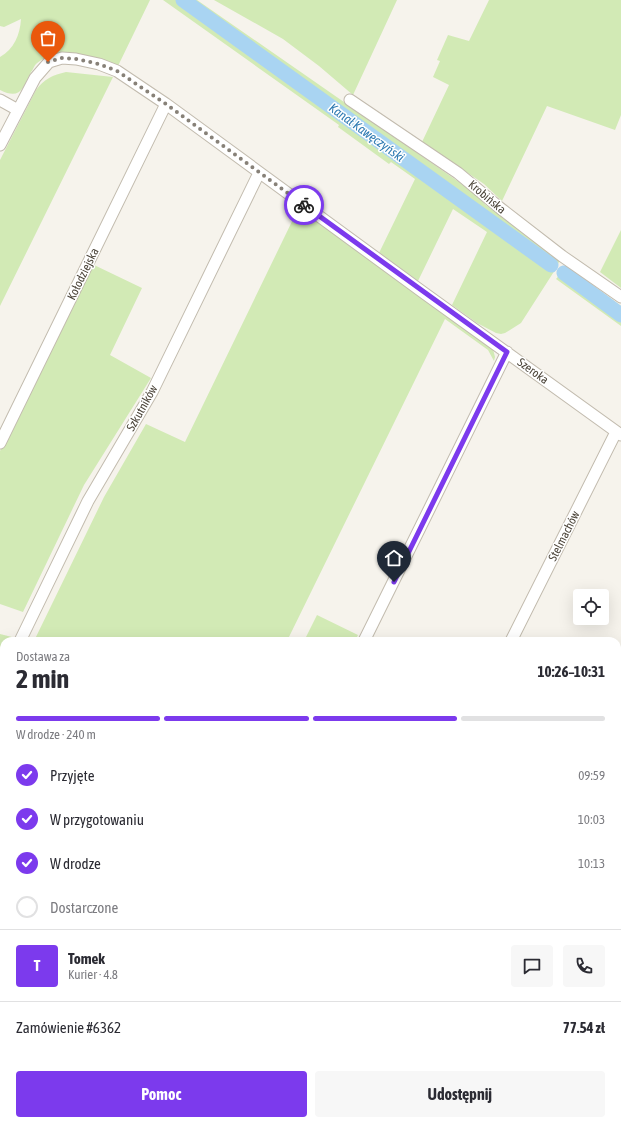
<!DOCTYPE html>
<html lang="pl">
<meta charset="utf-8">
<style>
:root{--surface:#fff;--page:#f7f7f7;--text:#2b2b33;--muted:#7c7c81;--line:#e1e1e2;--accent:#7c3aed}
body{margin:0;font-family:"Asap Condensed",sans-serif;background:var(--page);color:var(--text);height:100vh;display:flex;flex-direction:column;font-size:15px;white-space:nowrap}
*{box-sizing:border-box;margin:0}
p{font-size:13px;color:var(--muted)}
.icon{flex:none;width:22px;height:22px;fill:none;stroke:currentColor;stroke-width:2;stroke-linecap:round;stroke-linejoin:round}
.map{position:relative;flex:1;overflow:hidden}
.details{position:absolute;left:0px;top:637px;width:621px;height:488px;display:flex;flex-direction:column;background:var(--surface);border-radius:12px 12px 0 0;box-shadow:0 4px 16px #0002}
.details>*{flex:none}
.controls{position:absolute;left:573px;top:589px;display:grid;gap:8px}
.controls a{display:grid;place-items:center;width:36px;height:36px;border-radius:4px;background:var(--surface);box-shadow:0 4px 16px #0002;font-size:20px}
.pin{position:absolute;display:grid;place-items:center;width:34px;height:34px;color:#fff;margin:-41px -17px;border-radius:50% 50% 50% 0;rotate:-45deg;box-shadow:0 0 4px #0007}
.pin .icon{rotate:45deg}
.courier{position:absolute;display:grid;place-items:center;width:40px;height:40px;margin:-20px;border:3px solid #7c3aed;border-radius:50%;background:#fff;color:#222;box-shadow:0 1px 5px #0007}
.head em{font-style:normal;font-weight:700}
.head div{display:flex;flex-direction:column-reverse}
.head{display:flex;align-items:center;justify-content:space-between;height:68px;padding:0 16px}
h1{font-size:26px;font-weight:700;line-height:30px}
.bar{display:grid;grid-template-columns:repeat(4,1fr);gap:6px 4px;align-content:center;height:48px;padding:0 16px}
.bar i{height:5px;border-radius:3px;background:var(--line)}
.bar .current{background:var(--accent)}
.bar p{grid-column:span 4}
.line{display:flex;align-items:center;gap:10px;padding:0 16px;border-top:1px solid var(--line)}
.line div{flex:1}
.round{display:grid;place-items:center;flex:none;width:42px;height:42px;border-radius:4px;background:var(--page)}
ol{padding:0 16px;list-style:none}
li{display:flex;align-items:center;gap:12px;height:44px}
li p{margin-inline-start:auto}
li .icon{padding:4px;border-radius:50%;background:var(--accent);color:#fff;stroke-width:4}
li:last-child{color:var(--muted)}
li i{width:22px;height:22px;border:2px solid var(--line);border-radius:50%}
.action{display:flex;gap:8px;margin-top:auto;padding:8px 16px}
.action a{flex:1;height:46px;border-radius:4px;background:var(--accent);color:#fff;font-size:16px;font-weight:700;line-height:46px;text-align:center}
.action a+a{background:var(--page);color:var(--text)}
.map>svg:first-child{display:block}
.green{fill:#d2eab5}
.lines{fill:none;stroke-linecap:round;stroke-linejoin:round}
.canal{stroke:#a9d4f2;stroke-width:15}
.minor-casing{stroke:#c2bbae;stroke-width:13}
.minor{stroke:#fff;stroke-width:11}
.done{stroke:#878178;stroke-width:4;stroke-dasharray:0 7.2}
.route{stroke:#7c3aed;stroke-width:5}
.labels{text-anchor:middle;stroke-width:3;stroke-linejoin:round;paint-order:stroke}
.street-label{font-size:12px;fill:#4b4439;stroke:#fff}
.water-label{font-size:13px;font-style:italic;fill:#2e7ab2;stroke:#fff}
</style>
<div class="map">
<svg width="621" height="1125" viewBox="0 0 621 1125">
<rect width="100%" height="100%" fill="#f6f3ec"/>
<!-- green -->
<path class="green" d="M0 0H150L118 66 62 53C53 55 42 58 36 64 34 66 33 70 31 72 23 89 20 100 0 90V57C14 49 20 35 21 19L4 27 0 26Z
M163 0H197L459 182 476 195 486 205 559 258V262L555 270 521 323 505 333 501 334 496 333 477 323 452 305 487 232 453 209 418 281 379 253 415 179 391 162 389 164 338 127 339 125Z
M214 0H397L353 95 319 66 283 39Z
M489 0H621V115L615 130 547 106 502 201 484 184 422 142 449 85 433 77 440 61 437 60 448 35 469 41Z
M66 72 113 77 0 306V160L36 90C44 79 53 75 66 72Z
M299 207 493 349 495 357 494 361 488 350 445 319 287 641H34L104 497 146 424 185 442Z
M621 230V288L600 272Z
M92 264 142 288 110 355 151 378 84 485 23 612 0 604V451Z
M565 269 573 271 621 306V326L556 279Z
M317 615 358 635 355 641H304Z
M0 634 12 637 10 641H4V653L0 661Z
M621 654V729L617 727V662Z
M4 704V756L0 754V712Z
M4 818V1013L0 1011V826Z"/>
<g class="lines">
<!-- canal -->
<path class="canal" d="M183 0 551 265
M564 273 621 315"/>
<defs>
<path id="minor" d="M0 100 18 110
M350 100 458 173 500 208 562 256 621 297
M0 145 35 78 49 62 62 58 76 59 99 64 117 71 166 104 424 293 621 435
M0 443 166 104
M20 641 88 501 152 392 259 173
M364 641 507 352
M511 641 616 432
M0 684 4 675
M131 1125 133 1121
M273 1125 275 1121"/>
</defs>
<!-- minor casing -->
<use href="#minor" class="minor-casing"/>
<!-- minor -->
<use href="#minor" class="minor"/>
</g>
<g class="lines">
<!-- done -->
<path class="done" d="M48 62 62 58 76 59 99 64 117 71 166 104 304 205"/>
<!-- route -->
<path class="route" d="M304 205 507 352 394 582"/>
</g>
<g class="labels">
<!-- street labels -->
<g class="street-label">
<text transform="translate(487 197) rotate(40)" y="4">Krobińska</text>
<text transform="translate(83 274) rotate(-64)" y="4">Kołodziejska</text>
<text transform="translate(533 371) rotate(36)" y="4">Szeroka</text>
<text transform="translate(142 408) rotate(-61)" y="4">Szkutników</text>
<text transform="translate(564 536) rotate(-63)" y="4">Stelmachów</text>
</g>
<!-- water labels -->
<g class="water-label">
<text transform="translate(367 132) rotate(36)" y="5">Kanał Kawęczyński</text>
</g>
</g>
</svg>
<div class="controls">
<a><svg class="icon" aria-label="locate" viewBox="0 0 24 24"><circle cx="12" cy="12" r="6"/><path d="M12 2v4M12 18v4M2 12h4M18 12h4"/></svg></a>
</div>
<div class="pin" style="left:48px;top:62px;background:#ea580c"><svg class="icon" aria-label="bag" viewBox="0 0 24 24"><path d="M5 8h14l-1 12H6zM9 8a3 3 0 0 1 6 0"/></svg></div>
<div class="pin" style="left:394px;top:582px;background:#1f2937"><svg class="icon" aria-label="home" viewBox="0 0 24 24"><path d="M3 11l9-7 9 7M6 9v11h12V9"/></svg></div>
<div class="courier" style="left:304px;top:205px"><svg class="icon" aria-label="bike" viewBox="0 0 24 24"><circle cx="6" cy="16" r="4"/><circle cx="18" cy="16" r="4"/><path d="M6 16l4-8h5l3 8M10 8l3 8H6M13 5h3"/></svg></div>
<section class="details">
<div class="head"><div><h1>2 min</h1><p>Dostawa za</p></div><em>10:26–10:31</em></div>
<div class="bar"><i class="current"></i><i class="current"></i><i class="current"></i><i></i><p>W drodze · 240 m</p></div>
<ol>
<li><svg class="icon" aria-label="check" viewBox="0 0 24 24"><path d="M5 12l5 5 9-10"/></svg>Przyjęte<p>09:59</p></li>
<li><svg class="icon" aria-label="check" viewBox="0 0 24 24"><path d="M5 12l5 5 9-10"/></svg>W przygotowaniu<p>10:03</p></li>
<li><svg class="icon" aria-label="check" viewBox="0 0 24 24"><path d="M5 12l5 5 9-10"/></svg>W drodze<p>10:13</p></li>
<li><i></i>Dostarczone</li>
</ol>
<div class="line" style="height:72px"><b class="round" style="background:var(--accent);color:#fff">T</b><div><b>Tomek</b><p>Kurier · 4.8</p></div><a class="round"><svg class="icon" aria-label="chat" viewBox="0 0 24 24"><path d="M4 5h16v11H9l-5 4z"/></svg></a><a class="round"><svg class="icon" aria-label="phone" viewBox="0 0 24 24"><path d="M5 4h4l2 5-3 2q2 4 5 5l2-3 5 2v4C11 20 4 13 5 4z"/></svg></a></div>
<div class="line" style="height:52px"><div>Zamówienie #6362</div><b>77.54 zł</b></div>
<div class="action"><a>Pomoc</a><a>Udostępnij</a></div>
</section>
</div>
